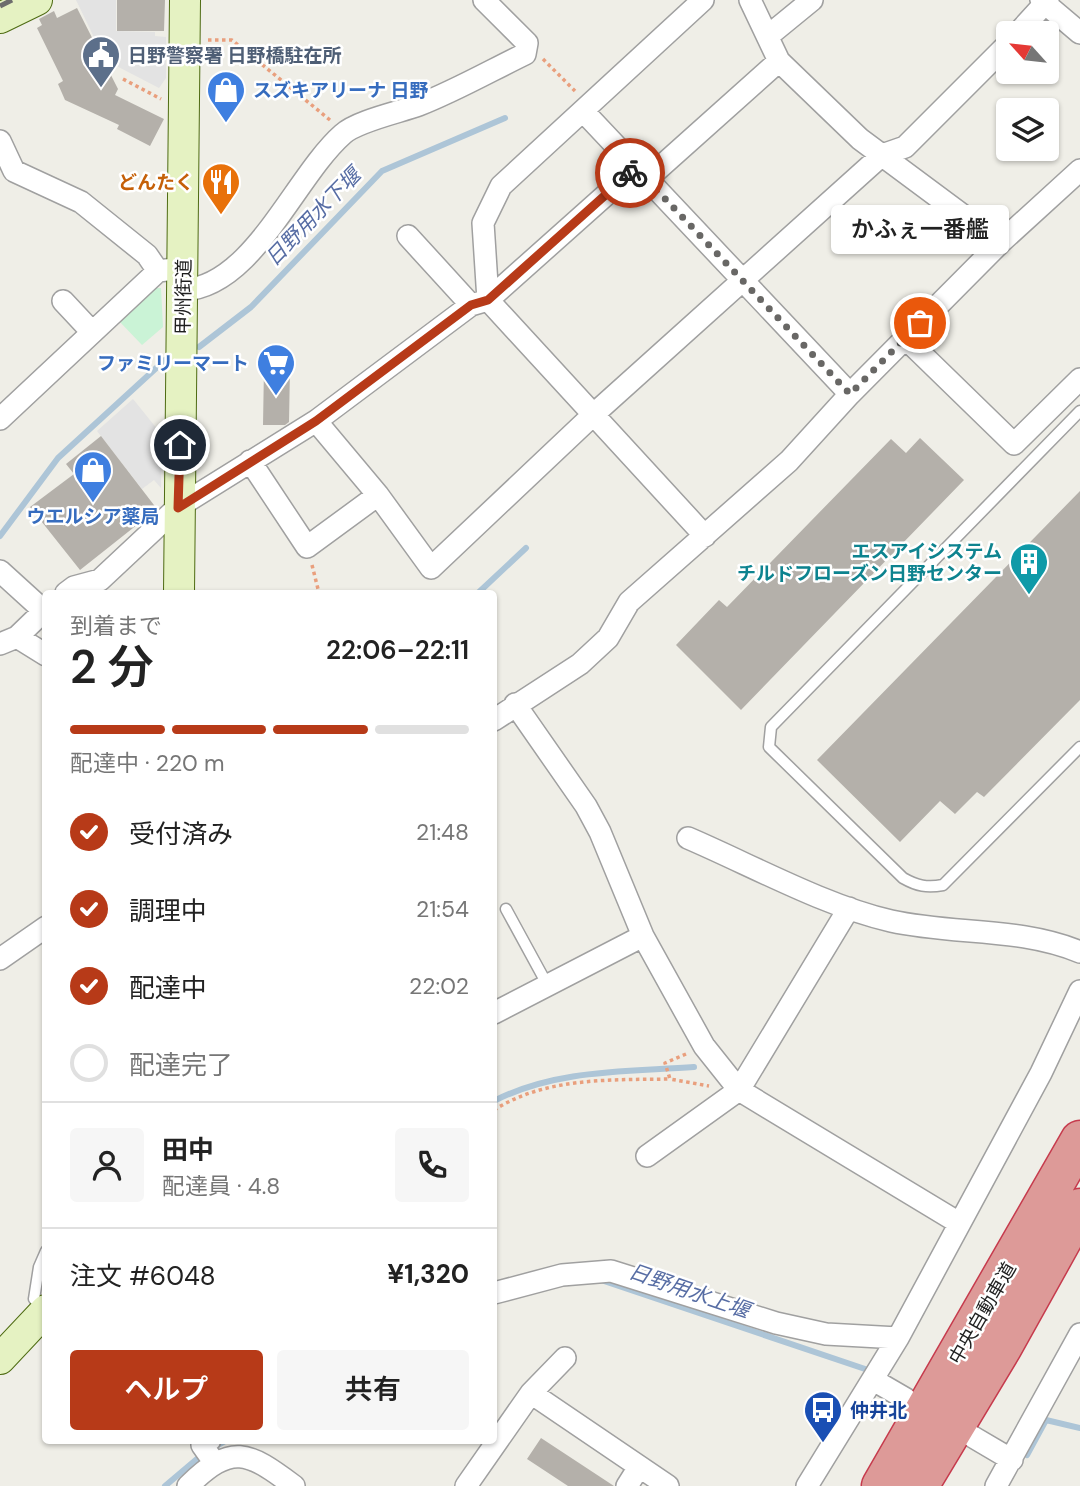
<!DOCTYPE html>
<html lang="ja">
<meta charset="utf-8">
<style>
:root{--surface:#fff;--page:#f6f6f6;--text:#222;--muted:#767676;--line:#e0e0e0;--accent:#b73a18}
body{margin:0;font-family:"DM Sans","Noto Sans JP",sans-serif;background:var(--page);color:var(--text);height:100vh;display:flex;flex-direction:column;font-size:26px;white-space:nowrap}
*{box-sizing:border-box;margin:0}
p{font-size:23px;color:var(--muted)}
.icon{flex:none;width:38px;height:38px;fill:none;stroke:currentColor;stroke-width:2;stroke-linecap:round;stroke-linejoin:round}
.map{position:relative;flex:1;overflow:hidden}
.panel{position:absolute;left:42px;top:590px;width:455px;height:854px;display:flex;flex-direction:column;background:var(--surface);border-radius:7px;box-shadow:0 2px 5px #0004}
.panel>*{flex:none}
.needle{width:46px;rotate:297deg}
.buttons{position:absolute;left:996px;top:21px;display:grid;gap:14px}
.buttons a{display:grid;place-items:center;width:63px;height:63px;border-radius:7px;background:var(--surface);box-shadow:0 2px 5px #0004;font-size:35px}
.pin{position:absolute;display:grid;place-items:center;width:60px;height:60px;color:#fff;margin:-30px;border:4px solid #fff;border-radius:50%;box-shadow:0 2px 7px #0007}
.courier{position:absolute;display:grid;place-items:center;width:70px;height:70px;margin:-35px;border:5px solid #b73a18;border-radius:50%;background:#fff;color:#222;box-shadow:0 2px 9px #0007}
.bubble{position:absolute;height:49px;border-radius:7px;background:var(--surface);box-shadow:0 2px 5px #0004;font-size:23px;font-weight:600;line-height:49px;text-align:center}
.headline em{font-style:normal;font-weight:600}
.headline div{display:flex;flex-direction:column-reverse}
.headline{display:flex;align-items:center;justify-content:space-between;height:119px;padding:0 28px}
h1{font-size:46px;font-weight:600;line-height:52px}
.bar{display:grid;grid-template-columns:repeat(4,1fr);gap:10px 7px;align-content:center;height:84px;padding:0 28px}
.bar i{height:9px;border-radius:5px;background:var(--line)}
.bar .selected{background:var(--accent)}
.bar p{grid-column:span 4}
.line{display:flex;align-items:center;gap:18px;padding:0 28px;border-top:2px solid var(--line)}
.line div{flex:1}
.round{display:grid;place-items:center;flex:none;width:74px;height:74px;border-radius:7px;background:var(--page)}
ol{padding:0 28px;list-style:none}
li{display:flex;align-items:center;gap:21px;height:77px}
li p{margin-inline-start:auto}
li .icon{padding:7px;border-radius:50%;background:var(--accent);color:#fff;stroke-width:4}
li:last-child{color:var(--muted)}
li i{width:38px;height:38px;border:4px solid var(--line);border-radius:50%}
.action{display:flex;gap:14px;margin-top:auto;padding:14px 28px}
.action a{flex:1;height:80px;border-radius:7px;background:var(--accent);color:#fff;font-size:28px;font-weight:600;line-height:80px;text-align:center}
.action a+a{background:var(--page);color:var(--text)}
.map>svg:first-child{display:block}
.park{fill:#caf3d6}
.parking{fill:#e3e3e3}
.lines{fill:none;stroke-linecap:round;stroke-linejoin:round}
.stream{stroke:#adc5d7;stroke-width:6}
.building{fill:#b4b0aa}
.service-casing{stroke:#a0a0a0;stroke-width:13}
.minor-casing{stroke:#a0a0a0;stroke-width:24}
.secondary-casing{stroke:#4e6b12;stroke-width:32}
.motorway-casing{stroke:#c63b4d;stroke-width:41}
.path{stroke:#e99f7d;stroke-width:3.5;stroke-dasharray:3.5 3.5;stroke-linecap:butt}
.service{stroke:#fff;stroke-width:10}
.minor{stroke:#fff;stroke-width:21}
.secondary{stroke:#e5f2c2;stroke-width:30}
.motorway{stroke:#dd9a98;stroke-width:38}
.rail{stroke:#6d6d6d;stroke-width:5;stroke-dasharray:14 14;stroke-linecap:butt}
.done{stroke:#686765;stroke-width:7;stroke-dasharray:0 12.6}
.route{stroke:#b73a18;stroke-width:9}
.labels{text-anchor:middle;stroke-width:5;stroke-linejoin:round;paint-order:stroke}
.service-label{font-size:19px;font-weight:bold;fill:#4e5e75;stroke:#fff;text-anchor:start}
.shop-label{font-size:19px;font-weight:bold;fill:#366cbe;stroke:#fff;text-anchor:start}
.food-label{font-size:19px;font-weight:bold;fill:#c56008;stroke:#fff;text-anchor:end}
.street-label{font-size:19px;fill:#1f1f1f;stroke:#fff}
.culture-label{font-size:19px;font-weight:bold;fill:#0d838f;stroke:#fff;text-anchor:end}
.transit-label{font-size:19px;font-weight:bold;fill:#164399;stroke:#fff;text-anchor:start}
.water-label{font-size:21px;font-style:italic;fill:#576da4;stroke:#fff}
</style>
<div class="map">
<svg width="1080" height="1486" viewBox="0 0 1080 1486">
<rect width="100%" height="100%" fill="#efeee7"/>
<!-- park -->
<path class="park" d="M155 288H161L163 327 142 345 119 321Z"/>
<!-- parking -->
<path class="parking" d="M76 0H116V31L155 32V36L166 37V78L159 88 105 60Z
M133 399 162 435 161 488 154 480 142 489 97 431Z"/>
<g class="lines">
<!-- stream -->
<path class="stream" d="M199 347 251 307 382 171 505 118
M0 536 58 458 165 360
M478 593 526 548
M494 1101C556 1069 626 1072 694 1067
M601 1280 871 1371
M213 1448 227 1440
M1027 1455 1046 1420 1080 1428
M165 1486 204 1453"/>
</g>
<!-- building -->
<path class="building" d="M117 0H165L164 31H117Z
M77 8 118 89 115 95 164 119 150 146 117 129 119 125 65 100 58 84 63 81 37 28 42 25 39 19 54 11 57 18Z
M264 367 290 368 289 422 285 425H263Z
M101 436 157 509 80 570 30 507 74 474 66 464Z
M920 438 964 480 741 710 676 645 719 600 727 607 891 439 906 453Z
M1080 491V700L984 797 977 792 955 814 940 801 900 842 817 760Z
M541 1438 614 1486H568L527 1459Z"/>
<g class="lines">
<defs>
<path id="service" d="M1080 411 771 727 769 747 903 878C917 886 927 888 943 885L1080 747
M506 909 548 986
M43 1309 34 1299 39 1267 46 1251"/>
<path id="minor" d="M750 0 779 61 860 139 1000 243
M1041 0 1080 33
M1018 33 1048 0
M768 36 812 0
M583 111 850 394
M0 141 14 171 81 202 147 255 158 271 183 268
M636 168 488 300 705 536
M647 179 779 61
M408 236 471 305
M183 290C253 287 295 176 343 134 357 121 400 112 419 105 455 91 490 71 525 54L527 43 484 0
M63 301 92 332
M905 338 1014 444 1080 379
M0 419 158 271
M316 421 378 495 431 568 594 414 882 155 905 147 1008 44
M250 461 307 547 378 495
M0 571 44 611
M66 593 74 587 100 580 178 507 316 421 471 305 488 300 483 223 501 186 703 0
M17 637 46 655
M0 644 17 637 46 609
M515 704 586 806 600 832 643 936 704 1046 739 1090 849 908
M494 720 580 664 608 638 629 602 789 461 850 394 1000 243 1080 170
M688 838C751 865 825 906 891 921 954 935 1020 927 1080 952
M0 959 46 927
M494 1013 643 936
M647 1156 739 1090 959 1223
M494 1293 562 1275 611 1271 776 1323 826 1334 898 1338
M875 1381 906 1399
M531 1393 668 1486
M973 1437 1012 1460
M210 1440 202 1445 214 1462
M188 1486C232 1443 247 1451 294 1486
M466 1486 531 1393 565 1358
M627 1486 639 1467
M807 1486 898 1338 1041 1073 1080 991
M996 1486 1080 1334"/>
<path id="secondary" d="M0 18 37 0
M179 593 185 0
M0 1359 46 1310"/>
<path id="motorway" d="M881 1486 1080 1140
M919 1486 1002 1348 1080 1208"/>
</defs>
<!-- service casing -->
<use href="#service" class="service-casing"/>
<!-- minor casing -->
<use href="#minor" class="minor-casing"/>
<!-- secondary casing -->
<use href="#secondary" class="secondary-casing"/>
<!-- motorway casing -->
<use href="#motorway" class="motorway-casing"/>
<!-- path -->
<path class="path" d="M208 40H232L330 120
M543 59 575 91
M123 79 161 99
M312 565 319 593
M686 1054 665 1063 670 1079 709 1086
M494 1110C546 1077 610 1080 670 1079"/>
<!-- service -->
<use href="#service" class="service"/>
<!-- minor -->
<use href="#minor" class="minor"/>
<!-- secondary -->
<use href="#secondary" class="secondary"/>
<!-- motorway -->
<use href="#motorway" class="motorway"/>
<!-- rail -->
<path class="rail" d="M0 6 12 0"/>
</g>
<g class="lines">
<!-- done -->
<path class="done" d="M630 173 636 168 850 394 920 323"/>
<!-- route -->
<path class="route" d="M180 445 178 508 316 421 471 305 488 300 630 173"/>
</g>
<!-- icons -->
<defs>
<symbol id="civic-pin" viewBox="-11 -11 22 30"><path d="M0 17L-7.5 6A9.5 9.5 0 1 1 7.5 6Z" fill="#5c6f8a" stroke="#fff"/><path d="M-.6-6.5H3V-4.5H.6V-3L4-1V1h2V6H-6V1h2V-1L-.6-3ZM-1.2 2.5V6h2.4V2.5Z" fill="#fff"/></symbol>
<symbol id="shop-pin" viewBox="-11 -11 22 30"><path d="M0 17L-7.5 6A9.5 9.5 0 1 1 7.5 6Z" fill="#3f7fe0" stroke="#fff"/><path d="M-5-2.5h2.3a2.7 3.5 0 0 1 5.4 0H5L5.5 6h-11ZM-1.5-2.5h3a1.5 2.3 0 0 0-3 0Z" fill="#fff"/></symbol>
<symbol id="restaurant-pin" viewBox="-11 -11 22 30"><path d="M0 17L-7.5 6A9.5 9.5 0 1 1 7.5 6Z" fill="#e8710a" stroke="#fff"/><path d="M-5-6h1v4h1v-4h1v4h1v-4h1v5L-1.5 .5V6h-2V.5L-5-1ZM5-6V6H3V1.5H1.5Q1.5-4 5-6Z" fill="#fff"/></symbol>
<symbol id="supermarket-pin" viewBox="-11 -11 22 30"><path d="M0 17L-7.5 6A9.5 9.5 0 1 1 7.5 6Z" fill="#3f7fe0" stroke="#fff"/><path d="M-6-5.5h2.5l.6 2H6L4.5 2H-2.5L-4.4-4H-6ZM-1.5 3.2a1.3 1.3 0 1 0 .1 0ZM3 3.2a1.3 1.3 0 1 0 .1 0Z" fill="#fff"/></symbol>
<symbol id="building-pin" viewBox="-11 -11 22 30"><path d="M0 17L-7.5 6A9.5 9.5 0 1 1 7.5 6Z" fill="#0f9aa8" stroke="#fff"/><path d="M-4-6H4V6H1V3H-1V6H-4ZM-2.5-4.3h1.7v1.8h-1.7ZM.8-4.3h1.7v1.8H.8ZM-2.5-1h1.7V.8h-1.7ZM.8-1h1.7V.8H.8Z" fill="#fff"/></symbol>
<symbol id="bus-pin" viewBox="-11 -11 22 30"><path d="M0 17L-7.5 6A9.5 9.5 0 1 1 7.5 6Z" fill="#1a4fb4" stroke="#fff"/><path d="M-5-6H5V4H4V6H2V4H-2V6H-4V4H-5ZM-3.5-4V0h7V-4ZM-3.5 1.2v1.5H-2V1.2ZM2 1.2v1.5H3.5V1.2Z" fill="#fff"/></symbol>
</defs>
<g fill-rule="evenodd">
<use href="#civic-pin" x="79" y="33" width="44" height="60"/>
<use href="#shop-pin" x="204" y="68" width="44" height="60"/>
<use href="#restaurant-pin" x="199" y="160" width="44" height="60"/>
<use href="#supermarket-pin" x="254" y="341" width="44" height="60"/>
<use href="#shop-pin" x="71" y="448" width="44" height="60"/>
<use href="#building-pin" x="1007" y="540" width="44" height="60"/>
<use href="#bus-pin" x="801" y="1388" width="44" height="60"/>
</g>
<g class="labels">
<!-- service labels -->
<g class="service-label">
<text x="128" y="62">日野警察署 日野橋駐在所</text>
</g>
<!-- shop labels -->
<g class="shop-label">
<text x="253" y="97">スズキアリーナ 日野</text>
<text x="249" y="370" text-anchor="end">ファミリーマート</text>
<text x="93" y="523" text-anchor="middle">ウエルシア薬局</text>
</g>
<!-- food labels -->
<g class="food-label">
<text x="194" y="189">どんたく</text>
</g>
<!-- street labels -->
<g class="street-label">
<text transform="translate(183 297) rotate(-89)" y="7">甲州街道</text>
<text transform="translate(982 1313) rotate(-60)" y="7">中央自動車道</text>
</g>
<!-- culture labels -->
<g class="culture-label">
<text x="1002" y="558">エスアイシステム<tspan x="1002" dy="22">チルドフローズン日野センター</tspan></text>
</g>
<!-- transit labels -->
<g class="transit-label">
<text x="850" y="1417">仲井北</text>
</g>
<!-- water labels -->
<g class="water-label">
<text transform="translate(313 217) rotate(-46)" y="7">日野用水下堰</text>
<text transform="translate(689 1291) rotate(19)" y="7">日野用水上堰</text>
</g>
</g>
</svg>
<div class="buttons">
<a><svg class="needle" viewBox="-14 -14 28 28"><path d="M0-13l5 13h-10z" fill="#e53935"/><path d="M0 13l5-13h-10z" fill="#767676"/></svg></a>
<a><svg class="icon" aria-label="layers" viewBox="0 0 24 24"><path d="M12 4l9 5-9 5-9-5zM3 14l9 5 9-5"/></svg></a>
</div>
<div class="pin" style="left:920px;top:323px;background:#ea580c"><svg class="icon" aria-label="bag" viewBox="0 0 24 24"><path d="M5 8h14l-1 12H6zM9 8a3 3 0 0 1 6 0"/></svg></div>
<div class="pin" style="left:180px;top:445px;background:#1f2937"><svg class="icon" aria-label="home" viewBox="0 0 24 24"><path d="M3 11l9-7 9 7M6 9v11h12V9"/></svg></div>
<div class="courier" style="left:630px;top:173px"><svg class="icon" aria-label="bike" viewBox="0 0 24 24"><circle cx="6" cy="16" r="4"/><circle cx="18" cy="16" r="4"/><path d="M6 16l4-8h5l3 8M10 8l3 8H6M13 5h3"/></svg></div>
<div class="bubble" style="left:831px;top:205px;width:178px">かふぇ一番艦</div>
<section class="panel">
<div class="headline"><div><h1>2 分</h1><p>到着まで</p></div><em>22:06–22:11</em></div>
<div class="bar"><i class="selected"></i><i class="selected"></i><i class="selected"></i><i></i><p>配達中 · 220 m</p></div>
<ol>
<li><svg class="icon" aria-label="check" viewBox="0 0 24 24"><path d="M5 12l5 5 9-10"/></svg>受付済み<p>21:48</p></li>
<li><svg class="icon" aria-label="check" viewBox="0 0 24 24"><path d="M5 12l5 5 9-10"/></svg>調理中<p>21:54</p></li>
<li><svg class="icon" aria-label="check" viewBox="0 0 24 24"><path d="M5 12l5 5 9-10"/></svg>配達中<p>22:02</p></li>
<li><i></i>配達完了</li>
</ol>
<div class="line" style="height:126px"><a class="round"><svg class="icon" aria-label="person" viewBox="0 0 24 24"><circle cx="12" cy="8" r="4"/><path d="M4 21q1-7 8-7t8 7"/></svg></a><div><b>田中</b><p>配達員 · 4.8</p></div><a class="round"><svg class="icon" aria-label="phone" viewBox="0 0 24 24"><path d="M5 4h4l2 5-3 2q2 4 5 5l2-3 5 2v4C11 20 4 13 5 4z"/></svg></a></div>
<div class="line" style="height:91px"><div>注文 #6048</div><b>¥1,320</b></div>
<div class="action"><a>ヘルプ</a><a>共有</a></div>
</section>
</div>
